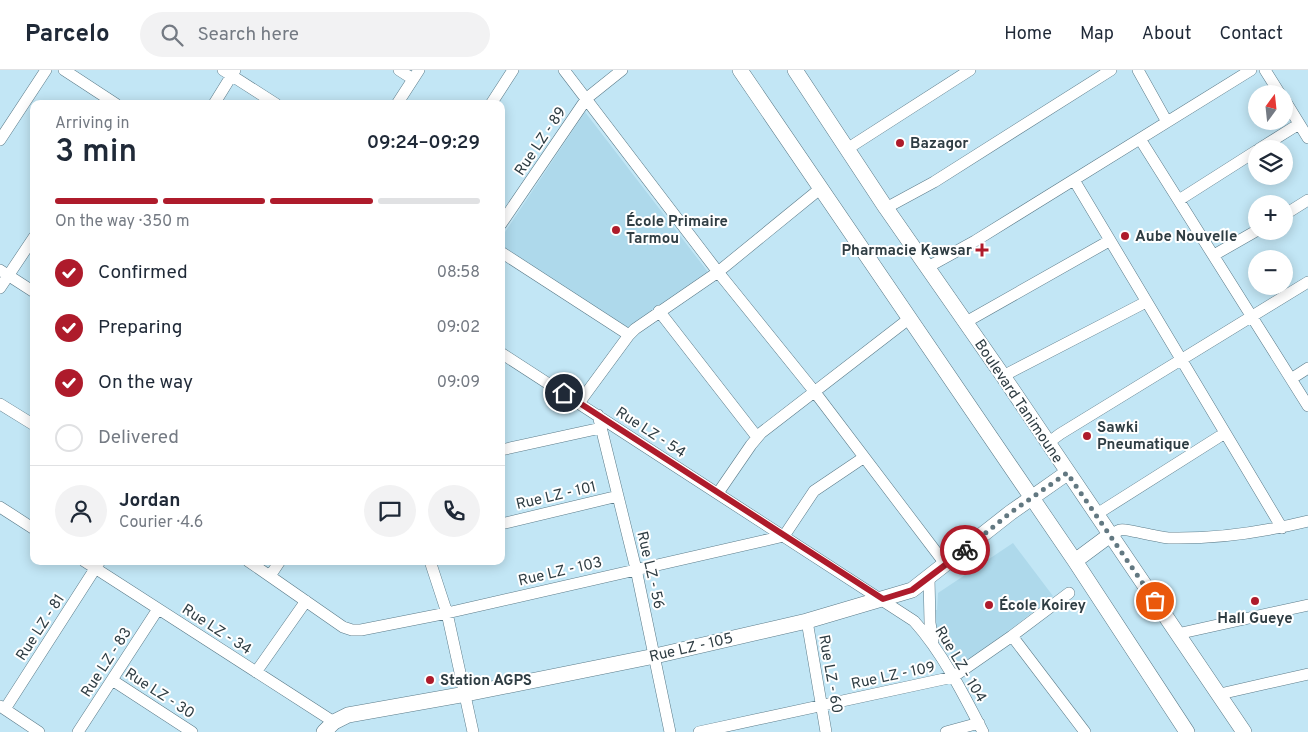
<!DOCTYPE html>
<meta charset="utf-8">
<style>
:root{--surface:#fff;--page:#f2f2f3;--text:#1f2937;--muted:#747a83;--line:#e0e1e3;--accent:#ae1b2b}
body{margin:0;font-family:Overpass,sans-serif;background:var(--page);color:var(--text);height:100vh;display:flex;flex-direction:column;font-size:19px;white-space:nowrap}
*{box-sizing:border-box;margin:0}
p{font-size:16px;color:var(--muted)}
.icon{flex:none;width:28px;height:28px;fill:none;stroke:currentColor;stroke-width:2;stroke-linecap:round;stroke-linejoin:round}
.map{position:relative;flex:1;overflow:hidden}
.sheet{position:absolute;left:30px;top:30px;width:475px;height:465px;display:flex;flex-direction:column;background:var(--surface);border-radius:10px;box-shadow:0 2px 12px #0003}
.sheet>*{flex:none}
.needle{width:32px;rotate:15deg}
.controls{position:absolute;left:1248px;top:15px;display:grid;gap:10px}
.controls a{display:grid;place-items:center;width:45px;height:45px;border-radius:50%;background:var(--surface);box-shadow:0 2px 12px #0003;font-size:25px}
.pin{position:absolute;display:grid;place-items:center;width:42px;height:42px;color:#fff;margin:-21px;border:2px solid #fff;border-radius:50%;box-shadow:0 1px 5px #0007}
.courier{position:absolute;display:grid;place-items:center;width:50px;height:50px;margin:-25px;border:4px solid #ae1b2b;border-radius:50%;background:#fff;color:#222;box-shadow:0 1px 6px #0007}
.summary em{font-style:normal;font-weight:600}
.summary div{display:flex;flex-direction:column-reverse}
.summary{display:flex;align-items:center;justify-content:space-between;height:85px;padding:0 25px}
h1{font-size:32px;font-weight:600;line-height:38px}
.bar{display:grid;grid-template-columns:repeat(4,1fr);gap:8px 5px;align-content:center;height:60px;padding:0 25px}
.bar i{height:6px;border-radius:4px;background:var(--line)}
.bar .current{background:var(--accent)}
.bar p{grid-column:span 4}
.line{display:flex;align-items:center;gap:12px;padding:0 25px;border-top:1px solid var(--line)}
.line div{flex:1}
.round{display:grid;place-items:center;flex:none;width:52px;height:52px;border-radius:26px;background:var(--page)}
ol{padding:0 25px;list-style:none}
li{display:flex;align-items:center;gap:15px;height:55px}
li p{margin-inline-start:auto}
li .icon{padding:5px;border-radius:50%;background:var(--accent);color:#fff;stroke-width:4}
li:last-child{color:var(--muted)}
li i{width:28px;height:28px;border:2px solid var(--line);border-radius:50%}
header{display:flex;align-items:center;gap:30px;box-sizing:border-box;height:70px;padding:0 25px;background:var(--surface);border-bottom:1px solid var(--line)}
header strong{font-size:24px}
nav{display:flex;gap:28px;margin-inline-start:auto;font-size:18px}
.search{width:350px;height:45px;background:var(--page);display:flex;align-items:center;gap:12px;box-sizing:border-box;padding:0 18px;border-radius:28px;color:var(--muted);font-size:19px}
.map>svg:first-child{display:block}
.built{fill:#aed9eb}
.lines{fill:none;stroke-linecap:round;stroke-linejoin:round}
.minor-casing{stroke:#5b7b89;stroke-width:12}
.major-casing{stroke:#5b7b89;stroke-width:16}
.minor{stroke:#fff;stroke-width:11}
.major{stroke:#fff;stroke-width:15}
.done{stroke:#627881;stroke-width:5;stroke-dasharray:0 9}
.route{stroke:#ae1b2b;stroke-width:6}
.poi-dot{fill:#ae1b2b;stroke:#fff;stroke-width:2}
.labels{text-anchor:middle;stroke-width:4;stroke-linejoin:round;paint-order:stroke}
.street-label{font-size:15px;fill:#2f3d43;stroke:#fff}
.poi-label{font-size:15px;font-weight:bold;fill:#2f3d43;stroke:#fff;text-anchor:start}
</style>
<header>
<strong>Parcelo</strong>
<div class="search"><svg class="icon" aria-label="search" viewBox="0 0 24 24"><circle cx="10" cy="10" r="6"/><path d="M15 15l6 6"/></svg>Search here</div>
<nav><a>Home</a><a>Map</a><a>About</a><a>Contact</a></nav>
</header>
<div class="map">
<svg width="1308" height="662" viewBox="0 0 1308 662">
<rect width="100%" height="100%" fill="#c2e6f5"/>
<!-- built -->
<path class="built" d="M585 42 708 202 626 259 501 177V168Z
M1013 473 1053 526 961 599 933 557 932 540H937L938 523Z"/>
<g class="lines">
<defs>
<path id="minor" d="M64 0 116 34
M223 0 276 34
M399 0 413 9
M564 0 718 202 814 321 946 495
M1138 0 1167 52
M1265 0 1280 24
M1284 29 1308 68
M214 34 235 0
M397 34 419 0
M491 34 513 0
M1140 69 1308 336
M0 70 46 0
M847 79 970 0
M1259 79 1299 54
M1074 110 1282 458
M1179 130 1256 81
M886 138 934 112 1111 0
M1284 145 1308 130
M501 154 587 28 622 0
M501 182 629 265
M1214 185 1256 161
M928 197 975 171 1251 0
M0 200 34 222
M0 218 34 167
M659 241 757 367
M966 252 1109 171
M501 283 914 551C942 582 964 625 983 662
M1003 306 1146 232
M1291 309 1308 298
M579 333 629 265 635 259 718 202 821 118
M0 334 34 355
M598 345 636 499 670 662
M1048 373 1060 364 1308 212
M501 380 601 358
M718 423 751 375 761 363 910 248
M0 437 34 459
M1097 444 1225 363
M501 454 618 426
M1110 465C1113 464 1117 461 1120 460 1125 458 1160 468 1170 468 1216 469 1263 462 1308 451
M784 466 814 421 863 388
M84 491 334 652
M248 491 343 557 352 560H361L447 543 784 466
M430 491 447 543 473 662
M270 506 280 491
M929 508 930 553 933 571
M807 551 826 662
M1177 564 1308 535
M1012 566 1085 662
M256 602 306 531
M112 610 192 662
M1220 624 1308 604
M0 636 39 662
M5 639 100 491
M78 662 158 539
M699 662 953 607 1012 566 1069 523
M946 662 979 653"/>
<path id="major" d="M740 0 1075 491 1187 662
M795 0 886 138 1003 306 1244 662
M1075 491 1110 465
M324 662 334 652 348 645 466 624 655 586 807 551 912 520 1010 443 1067 403"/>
</defs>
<!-- minor casing -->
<use href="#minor" class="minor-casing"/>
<!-- major casing -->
<use href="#major" class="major-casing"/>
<!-- minor -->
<use href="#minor" class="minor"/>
<!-- major -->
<use href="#major" class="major"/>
</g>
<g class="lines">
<!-- done -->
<path class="done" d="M965 480 1010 443 1067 403 1155 531"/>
<!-- route -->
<path class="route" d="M564 323 883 529 912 520 965 480"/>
</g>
<!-- markers -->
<g class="poi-dot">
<circle cx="900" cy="73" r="5"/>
<circle cx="616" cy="160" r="5"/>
<circle cx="1125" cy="166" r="5"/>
<path d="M979.5 172.5h5v5h5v5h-5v5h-5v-5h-5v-5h5z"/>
<circle cx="1087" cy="366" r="5"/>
<circle cx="1255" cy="531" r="5"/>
<circle cx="989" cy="535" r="5"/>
<circle cx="430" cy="610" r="5"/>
</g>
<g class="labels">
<!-- street labels -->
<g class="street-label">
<text transform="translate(540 71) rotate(-56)" y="5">Rue LZ - 89</text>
<text transform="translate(1019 331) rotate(56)" y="5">Boulevard Tanimoune</text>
<text transform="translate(651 362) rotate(33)" y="5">Rue LZ - 54</text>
<text transform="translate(556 425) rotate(-13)" y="5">Rue LZ - 101</text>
<text transform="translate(651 500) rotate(77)" y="5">Rue LZ - 56</text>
<text transform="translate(560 501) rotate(-13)" y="5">Rue LZ - 103</text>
<text transform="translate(40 557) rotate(-57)" y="5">Rue LZ - 81</text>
<text transform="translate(217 559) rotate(33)" y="5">Rue LZ - 34</text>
<text transform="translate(691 577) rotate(-13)" y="5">Rue LZ - 105</text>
<text transform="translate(106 592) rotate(-57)" y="5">Rue LZ - 83</text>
<text transform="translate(961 594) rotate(59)" y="5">Rue LZ - 104</text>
<text transform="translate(831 604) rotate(80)" y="5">Rue LZ - 60</text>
<text transform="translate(893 605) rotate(-12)" y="5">Rue LZ - 109</text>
<text transform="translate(160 623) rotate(33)" y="5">Rue LZ - 30</text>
</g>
<!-- poi labels -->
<g class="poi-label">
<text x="910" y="78">Bazagor</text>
<text x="626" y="156">École Primaire<tspan x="626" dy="17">Tarmou</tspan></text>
<text x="1135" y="171">Aube Nouvelle</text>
<text x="972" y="185" text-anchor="end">Pharmacie Kawsar</text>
<text x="1097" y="362">Sawki<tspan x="1097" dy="17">Pneumatique</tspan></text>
<text x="999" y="540">École Koirey</text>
<text x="1255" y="553" text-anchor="middle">Hall Gueye</text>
<text x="440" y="615">Station AGPS</text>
</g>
</g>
</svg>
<div class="controls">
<a><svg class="needle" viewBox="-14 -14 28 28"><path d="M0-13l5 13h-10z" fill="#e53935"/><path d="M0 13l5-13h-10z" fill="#747a83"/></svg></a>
<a><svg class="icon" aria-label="layers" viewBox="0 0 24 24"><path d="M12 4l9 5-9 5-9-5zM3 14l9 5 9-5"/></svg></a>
<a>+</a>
<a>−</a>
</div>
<div class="pin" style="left:1155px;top:531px;background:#ea580c"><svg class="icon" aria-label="bag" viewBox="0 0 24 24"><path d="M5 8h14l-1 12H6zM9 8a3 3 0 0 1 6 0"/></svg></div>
<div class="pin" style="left:564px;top:323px;background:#1f2937"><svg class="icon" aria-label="home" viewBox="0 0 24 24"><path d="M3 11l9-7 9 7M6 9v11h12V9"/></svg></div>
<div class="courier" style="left:965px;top:480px"><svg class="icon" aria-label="bike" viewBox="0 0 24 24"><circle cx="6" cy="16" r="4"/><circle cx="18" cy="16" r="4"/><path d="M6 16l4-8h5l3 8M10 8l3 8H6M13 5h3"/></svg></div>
<section class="sheet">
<div class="summary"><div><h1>3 min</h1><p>Arriving in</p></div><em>09:24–09:29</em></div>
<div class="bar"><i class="current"></i><i class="current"></i><i class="current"></i><i></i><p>On the way · 350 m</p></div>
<ol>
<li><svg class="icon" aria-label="check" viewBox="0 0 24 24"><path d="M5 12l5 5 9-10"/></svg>Confirmed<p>08:58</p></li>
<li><svg class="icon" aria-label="check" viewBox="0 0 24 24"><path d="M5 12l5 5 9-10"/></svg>Preparing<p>09:02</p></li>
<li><svg class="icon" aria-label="check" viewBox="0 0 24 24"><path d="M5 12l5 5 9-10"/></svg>On the way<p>09:09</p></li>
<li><i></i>Delivered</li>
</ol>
<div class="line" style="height:90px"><a class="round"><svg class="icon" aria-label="person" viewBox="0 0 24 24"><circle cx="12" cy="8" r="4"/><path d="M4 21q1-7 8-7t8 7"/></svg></a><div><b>Jordan</b><p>Courier · 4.6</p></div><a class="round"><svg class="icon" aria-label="chat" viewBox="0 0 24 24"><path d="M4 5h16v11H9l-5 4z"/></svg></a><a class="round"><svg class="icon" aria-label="phone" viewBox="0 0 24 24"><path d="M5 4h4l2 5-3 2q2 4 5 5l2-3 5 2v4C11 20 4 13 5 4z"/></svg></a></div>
</section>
</div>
